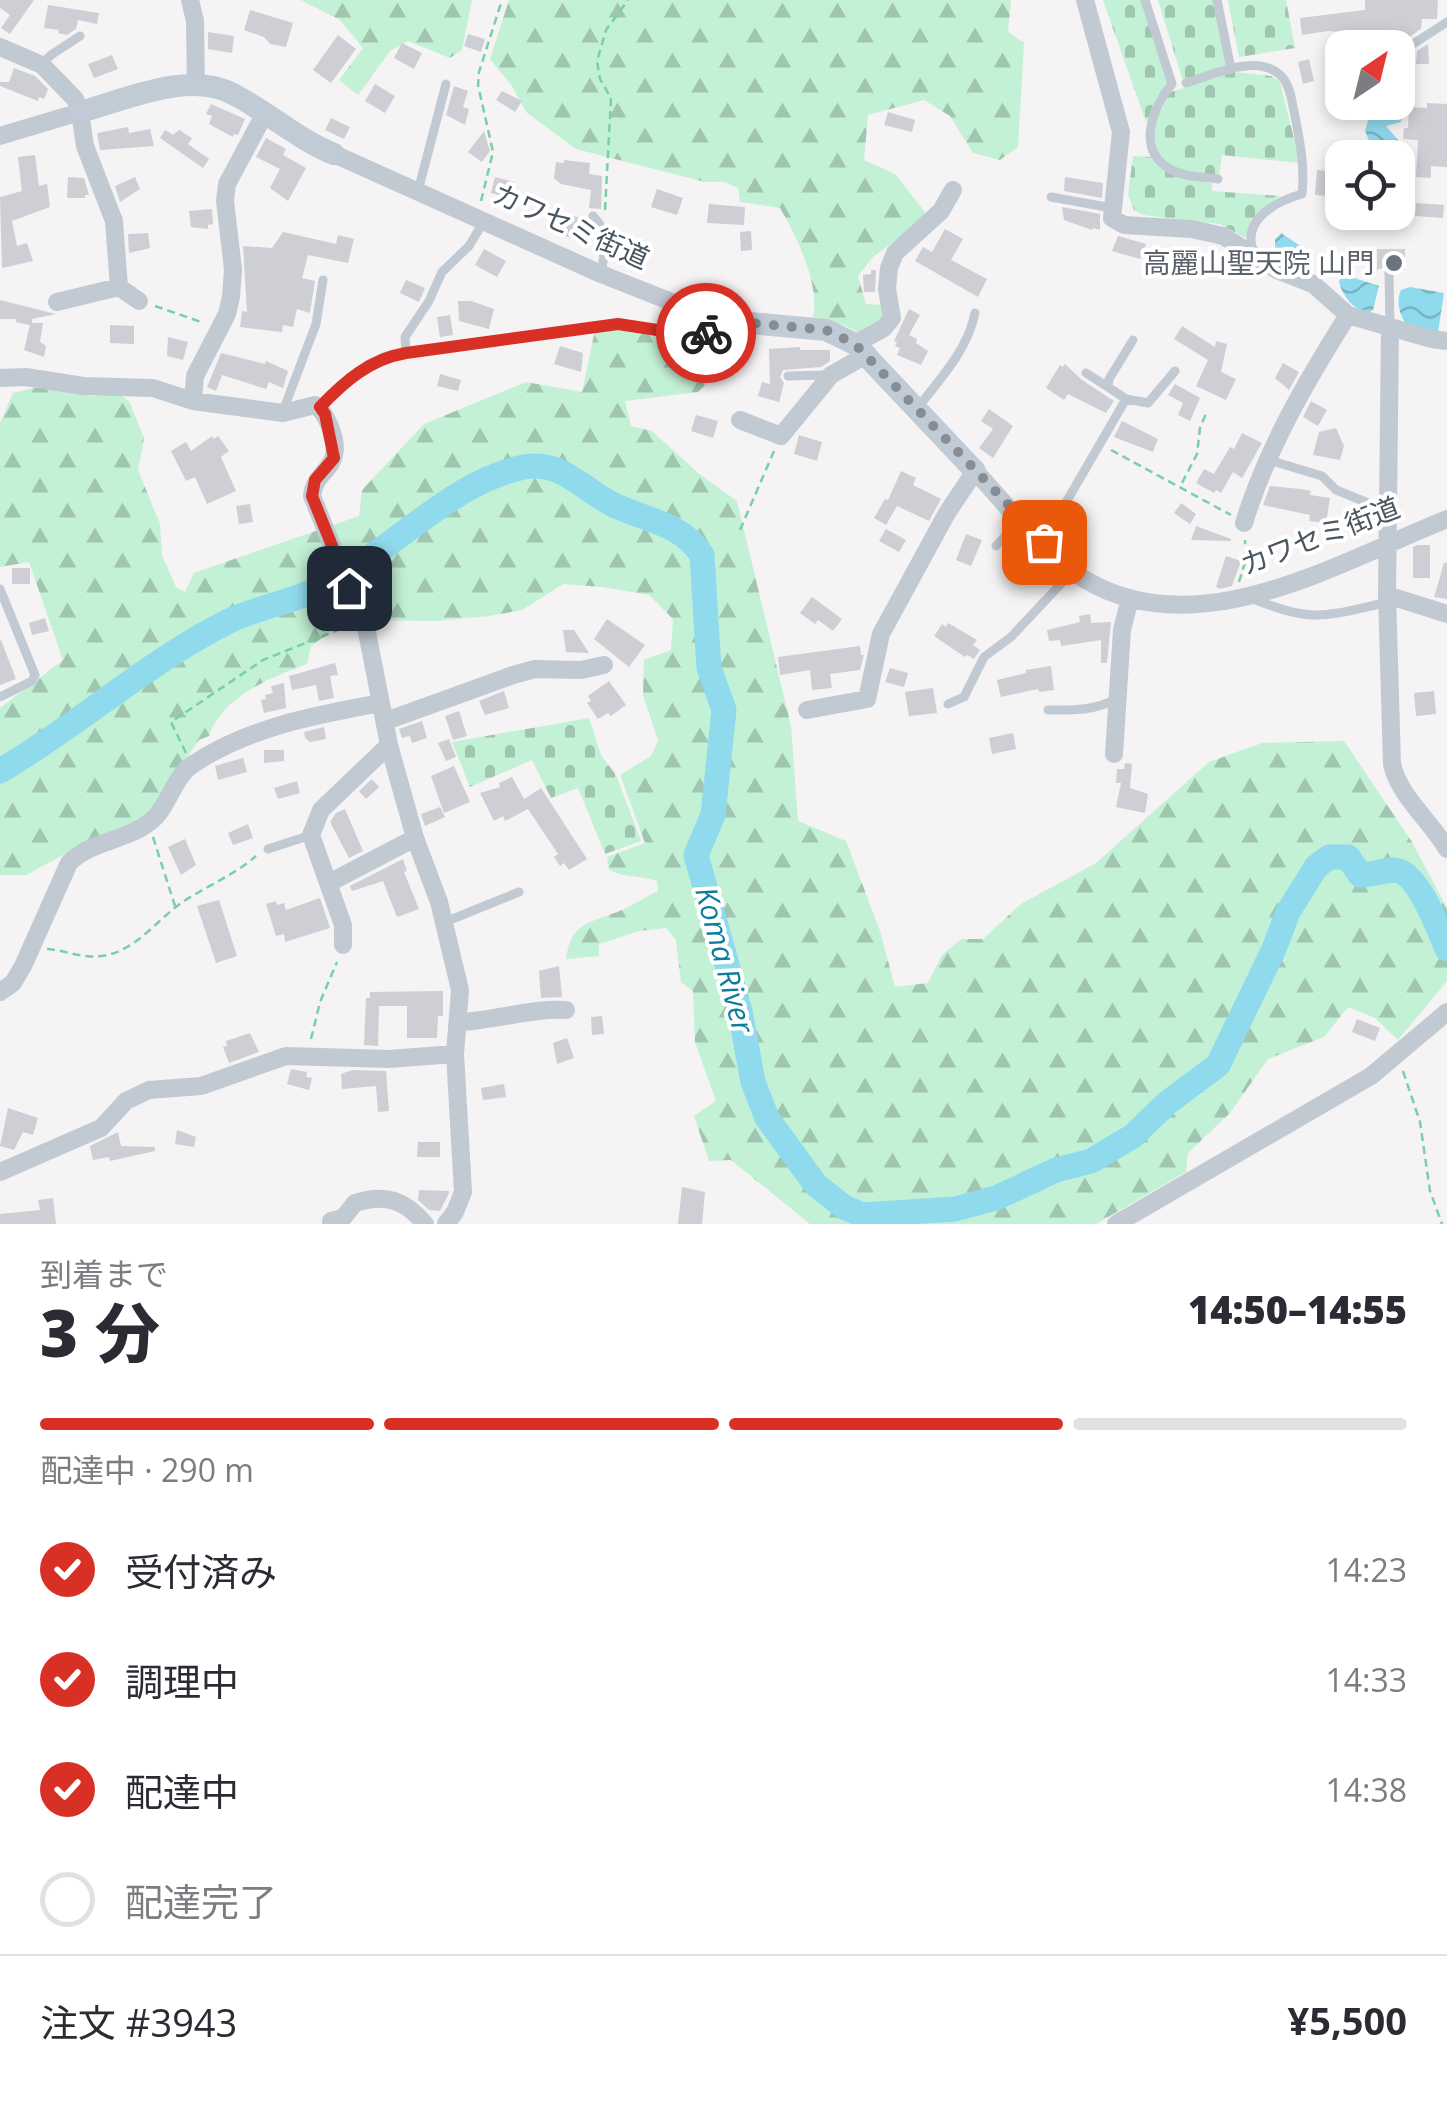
<!DOCTYPE html>
<html lang="ja">
<meta charset="utf-8">
<style>
:root{--surface:#fff;--page:#f2f2f3;--text:#2b2b33;--muted:#7c7c81;--line:#e1e1e2;--accent:#d93025}
body{margin:0;font-family:"Open Sans","Noto Sans JP",sans-serif;background:var(--page);color:var(--text);height:100vh;display:flex;flex-direction:column;font-size:38px;white-space:nowrap}
*{box-sizing:border-box;margin:0}
p{font-size:32px;color:var(--muted)}
.icon{flex:none;width:55px;height:55px;fill:none;stroke:currentColor;stroke-width:2;stroke-linecap:round;stroke-linejoin:round}
.map{position:relative;height:1224px;overflow:hidden}
.sheet{display:flex;flex-direction:column;background:var(--surface);flex:1}
.sheet>*{flex:none}
.needle{width:65px;rotate:35deg}
.controls{position:absolute;left:1325px;top:30px;display:grid;gap:20px}
.controls a{display:grid;place-items:center;width:90px;height:90px;border-radius:20px;background:var(--surface);box-shadow:0 5px 15px #0003;font-size:50px}
.pin{position:absolute;display:grid;place-items:center;width:85px;height:85px;color:#fff;margin:-42px;border-radius:20px;box-shadow:0 5px 15px #0006}
.courier{position:absolute;display:grid;place-items:center;width:100px;height:100px;margin:-50px;border:8px solid #d93025;border-radius:50%;background:#fff;color:#222;box-shadow:0 2px 12px #0007}
.overview em{font-style:normal;font-weight:800}
.overview div{display:flex;flex-direction:column-reverse}
.overview{display:flex;align-items:center;justify-content:space-between;height:170px;padding:0 40px}
h1{font-size:65px;font-weight:800;line-height:75px}
.bar{display:grid;grid-template-columns:repeat(4,1fr);gap:15px 10px;align-content:center;height:120px;padding:0 40px}
.bar i{height:12px;border-radius:8px;background:var(--line)}
.bar .on{background:var(--accent)}
.bar p{grid-column:span 4}
.line{display:flex;align-items:center;gap:25px;padding:0 40px;border-top:2px solid var(--line)}
.line div{flex:1}
ol{padding:0 40px;list-style:none}
li{display:flex;align-items:center;gap:30px;height:110px}
li p{margin-inline-start:auto}
li .icon{padding:10px;border-radius:50%;background:var(--accent);color:#fff;stroke-width:4}
li:last-child{color:var(--muted)}
li i{width:55px;height:55px;border:5px solid var(--line);border-radius:50%}
.map>svg:first-child{display:block}
.forest{fill:url(#forest-firs)}
.cemetery{fill:url(#cemetery-stones)}
.water{fill:url(#water-waves)}
.lines{fill:none;stroke-linecap:round;stroke-linejoin:round}
.river{stroke:#90daee;stroke-width:25}
.building{fill:#cdcfd5}
.path{stroke:#7ad0a6;stroke-width:2.5;stroke-dasharray:8 5;stroke-linecap:butt}
.lane{stroke:#c1cad2;stroke-width:9}
.street{stroke:#c1cad2;stroke-width:18}
.secondary{stroke:#c1cbd6;stroke-width:22}
.done{stroke:#868d94;stroke-width:10;stroke-dasharray:0 18}
.route{stroke:#d93025;stroke-width:12}
.worship-dot{fill:#6b7280;stroke:#fff;stroke-width:4}
.labels{text-anchor:middle;stroke-width:8;stroke-linejoin:round;paint-order:stroke}
.street-label{font-size:28px;fill:#4a5661;stroke:#fff}
.worship-label{font-size:28px;fill:#5b616d;stroke:#fff;text-anchor:end}
.water-label{font-size:30px;font-style:italic;fill:#0c7c9b;stroke:#fff}
</style>
<div class="map">
<svg width="1447" height="1224" viewBox="0 0 1447 1224">
<defs>
<pattern id="forest-firs" width="22" height="20" patternUnits="userSpaceOnUse" patternTransform="scale(2.5)"><rect width="22" height="20" fill="#c3f1d5"/><path d="M5 1l3.5 6h-7zM16 11l3.5 6h-7z" fill="#a0c6b0"/></pattern>
<pattern id="cemetery-stones" width="16" height="16" patternUnits="userSpaceOnUse" patternTransform="scale(2.5)"><rect width="16" height="16" fill="#c3f1d5"/><path d="M2 7V4a2 2 0 0 1 4 0v3zM10 15v-3a2 2 0 0 1 4 0v3z" fill="#a0c6b0"/></pattern>
<pattern id="water-waves" width="16" height="10" patternUnits="userSpaceOnUse" patternTransform="scale(2.5)"><rect width="16" height="10" fill="#90daee"/><path d="M0 5q4-4 8 0t8 0" fill="none" stroke="#78b4c4"/></pattern>
</defs>
<rect width="100%" height="100%" fill="#f5f3f3"/>
<!-- forest -->
<path class="forest" d="M301 0H472L462 50 450 58 408 41 390 51 358 95 339 80 363 48 340 20Z
M509 0H1011L1008 32 1024 43 1018 147 1000 160 973 153 950 116 924 100 868 115 864 160 895 174 928 216 873 257 858 276 866 304 882 305 889 316 862 334 846 326 813 317C820 284 797 237 780 208L740 202 738 188 725 182H705L576 149 526 112 512 86 490 59Z
M618 327 713 336 723 330 724 366 698 392 625 401 631 426 652 431 698 473 737 501 791 726 798 821 846 841 880 931 895 987 928 983 942 955 961 939H983L1021 904 1096 863 1209 762 1262 743 1344 741 1412 842 1447 908V981L1398 1040 1375 1018 1348 1007 1324 1037 1268 1059 1230 1113 1188 1153 1186 1172 1096 1224H810L731 1160 709 1161 694 1116 716 1101 695 1042 693 991 681 982 676 940 666 928 639 931 599 944V956L566 959C571 921 591 923 622 910 634 905 645 897 658 891L657 881C641 875 624 878 609 870L607 857 645 843 620 775 651 756 658 740 643 695 644 660 671 650 673 619 649 595 603 587 563 584 522 610 489 616 436 621 347 620 311 646 307 664C270 678 223 696 209 736L199 740 192 750 153 817 80 846 26 875H0V708L63 660 29 562 0 567V423L13 393 62 381 90 396 119 394 129 401 144 438 138 470 160 524 162 555 176 587 185 592 194 573 359 516 362 490 424 424 526 382 582 392 595 330Z"/>
<!-- cemetery -->
<path class="cemetery" d="M1103 0H1141L1167 83 1146 122Z
M1158 0H1214L1227 66 1183 81Z
M1228 0H1286L1295 48 1239 57Z
M1234 72 1271 76 1280 82 1300 163 1222 155 1219 176C1206 174 1191 174 1179 170 1143 157 1154 117 1168 93Z
M1133 156 1152 157C1168 178 1187 180 1212 183V191L1280 196 1251 220 1245 238 1220 224 1143 215 1134 210 1128 195Z
M589 718 601 755 616 775 641 841 605 854 578 788 551 798 532 760 470 787 452 742Z"/>
<!-- water -->
<path class="water" d="M1392 110H1398L1402 114 1401 122 1386 126 1404 147 1403 157 1398 161 1384 146 1374 152 1365 131 1368 120H1383Z
M1281 233 1302 247 1297 256 1281 260 1275 255V240Z
M1342 274 1379 286 1373 310 1368 313C1353 309 1343 297 1339 282Z
M1410 287 1444 293 1438 332 1405 323C1399 312 1396 302 1401 290Z"/>
<g class="lines">
<!-- river -->
<path class="river" d="M0 771C79 725 147 662 229 621 252 610 277 605 301 596 322 589 342 574 361 563 413 530 461 480 524 467 561 460 582 489 612 504 646 521 680 522 702 555L709 668 724 710 713 815 696 855 740 1011 753 1082 767 1118 816 1185 844 1207 862 1215 955 1209 996 1198 1056 1170 1091 1161 1133 1136 1167 1103 1218 1065 1274 949 1288 912 1316 867 1329 857H1348L1360 875C1372 875 1382 871 1393 870 1417 869 1439 930 1447 949"/>
</g>
<!-- building -->
<path class="building" d="M0 0H34L10 34 1 28 10 15 0 8Z
M1365 0H1438L1437 19H1422L1421 29 1409 37 1328 31 1302 35 1300 18 1365 10Z
M48 5 99 13 97 24 78 20 76 29 67 35 58 33 59 30 44 28Z
M250 10 293 23 286 47 270 44 264 37 244 30Z
M208 32 234 36 232 53 208 49Z
M468 34 485 39 481 52 464 46Z
M338 35 356 49 331 83 313 70Z
M402 43 422 53 414 69 394 58Z
M1428 44 1429 64H1416L1417 51Z
M112 55 118 69 94 78 88 64Z
M1309 59 1314 81 1303 84 1298 62Z
M14 68 35 76 48 89 44 99 39 97 38 101 0 86V82H9Z
M375 84 395 96 385 113 365 101Z
M454 86 468 91 463 107 469 109 465 125 446 115Z
M502 91 522 101 515 112 496 100Z
M1427 103 1447 104V167L1431 166V178L1416 177 1418 140 1403 139 1404 128H1408L1409 107 1427 108Z
M211 104 245 119 238 135 234 134 233 137 209 124 212 116 206 114Z
M888 112 915 120 912 132 884 125Z
M331 118 350 127 344 139 325 130Z
M128 127 129 133 150 129 154 146 100 150 97 133Z
M165 130 173 135 179 130 192 138 188 144 209 159 203 168 160 138Z
M484 131 490 151 482 162 468 152Z
M266 138 286 149 283 155 306 168 288 201 270 188 280 169 256 157Z
M35 155 39 186 47 184 50 207 12 221 17 246 27 243 33 261 2 268 0 197 22 191 18 157Z
M564 160 590 163 589 174 602 176 601 209 589 208 591 190 561 184 554 178 556 162 564 163Z
M1317 170 1342 172V191L1339 197 1315 195Z
M68 177 84 178 89 195H85V198H67Z
M135 177 140 189 120 202 115 186Z
M495 177 514 182 510 198 491 193Z
M1065 177 1103 183 1102 198 1064 191Z
M657 189 683 198 677 215 651 207Z
M1416 203 1444 205 1443 218 1415 216Z
M709 204 745 207 744 225 707 223Z
M1062 207 1100 214V230L1093 228 1092 230 1064 220Z
M212 209 213 224 208 225V229L191 227 189 211Z
M563 214 586 219 582 240 564 236 565 231 560 230Z
M945 229 963 239 951 260 987 279 978 297 915 261 923 247 932 252Z
M751 231 752 250 741 251 740 232Z
M283 232 336 244 338 235 354 239 348 263 308 255 302 278 315 281 310 313 297 309 293 327 283 325 282 332 240 327 242 311 247 312 243 246 272 248Z
M148 233 150 248 129 253 128 234Z
M1118 236 1146 244 1140 259 1112 251Z
M484 249 506 261 497 277 475 265Z
M1377 249H1405V270H1396L1390 265 1377 270Z
M871 270H876L875 292H864L863 275 871 274Z
M406 280 425 288 419 302 400 293Z
M0 300 56 314 32 319V323H43L40 342 46 346 44 357 24 350 30 325 16 322V319H0Z
M458 301H471L494 309 489 329 459 321Z
M909 309 920 315 909 335 917 339 916 343 928 351 921 365 897 355 900 348 895 346 897 342 894 341Z
M450 315 453 335 440 337 437 317Z
M110 325 134 326V344L110 343Z
M1182 326 1215 347 1216 341 1227 344 1221 372 1236 379 1226 400 1196 386 1208 360 1174 339Z
M168 337 188 342 183 360 167 356Z
M560 346 583 353 581 372 554 364Z
M800 347V350H830V361L821 367 783 370 780 377 784 383 779 402 758 396 762 382 770 384 769 349Z
M221 353 265 364 266 361 288 371 283 388 269 382 266 389 222 375 216 391 207 387Z
M1283 363 1299 372 1289 390 1275 378Z
M1065 364 1082 380 1114 401 1106 413 1068 394 1064 400 1046 388 1060 365 1063 367Z
M440 374 461 380 458 391 437 386Z
M1175 384 1200 398 1190 421 1178 415 1183 403 1168 395Z
M1311 401 1327 410 1318 426 1303 417Z
M989 409 1013 426 993 458 979 448 993 429 981 421Z
M696 415 718 421 713 438 691 431Z
M1122 421 1158 439 1153 452 1114 437Z
M1336 428 1344 446 1340 460 1313 455 1319 432Z
M1242 433 1262 443 1242 478 1233 472 1221 493 1216 490 1214 493 1196 483 1204 469 1214 474 1230 447 1234 449Z
M799 435 822 442 817 461 794 454Z
M212 436 214 439 218 436 229 451 221 457 236 491 207 504 195 477 186 481 171 451 186 442 191 451Z
M901 471 916 478 913 485 941 499 929 521 897 506 886 525 874 518 885 499 888 500Z
M1270 486 1300 489 1311 491 1310 495 1330 498 1326 523 1309 521 1310 515 1263 505Z
M1181 503 1196 514 1190 524 1174 513Z
M250 504 253 522 239 524 236 506Z
M1196 526 1231 539V541L1191 540Z
M886 529 906 540 899 552 879 541Z
M966 534 982 540 971 566 956 560Z
M1417 545H1430V578H1413V547Z
M1226 556 1241 561 1232 586 1220 589 1216 587Z
M1444 563H1447V599L1434 597Z
M12 568H30V584H12Z
M812 597 842 619 833 631 818 620 815 624 800 613Z
M1090 614 1091 623 1111 622 1107 663H1101V640L1061 646 1060 640 1049 641 1047 630 1080 622 1079 616Z
M45 618 49 631 32 635 29 623Z
M607 619 645 645 629 667 594 639Z
M948 623 977 640 973 645 980 650 974 659 967 655 965 657 934 636 942 624 946 627Z
M563 630H574L589 653 566 652Z
M1 640 16 679 0 685V641Z
M860 646 861 655H864L860 670 830 674 832 688 812 690 810 670 780 675 778 657Z
M335 663 338 675 330 676 334 698 319 701 316 685 292 690 289 676Z
M1051 666 1054 690 1039 692 1038 689 1001 697 997 680 1026 673V670Z
M890 668 908 673 904 687 885 682Z
M609 681 626 705 611 716 608 713 598 719 587 703 591 701 588 696Z
M284 683 286 708 264 713 261 700 266 699 265 695 273 693 271 686Z
M933 688 937 713 909 716 905 692Z
M504 691 509 708 485 715 479 701Z
M1434 691 1436 714 1416 716 1414 693Z
M459 711 467 736 453 740 445 716Z
M422 721 427 738 412 743 410 736 402 738 399 729Z
M324 727 326 739 310 742 305 738 304 732Z
M1013 733 1016 749 992 754 989 738Z
M449 739 456 757 446 761 438 743Z
M264 750H284V761L264 763Z
M243 758 247 772 218 780 215 766Z
M1125 763 1132 764 1130 788 1148 794 1145 813 1116 807 1121 783H1116L1117 769H1124Z
M454 766 470 802 444 813 431 776Z
M512 777 524 799 541 788 587 859 569 870 564 863 560 866 554 857 558 854 528 809 505 821 503 816 494 821 480 793 500 787 499 783Z
M372 779 379 787 366 799 359 791Z
M297 781 300 793 278 799 274 788Z
M440 807 445 817 425 826 421 814Z
M345 809 363 851 349 858 330 822 336 813Z
M248 824 253 838 233 845 228 833Z
M185 839 196 865 181 875 168 847Z
M403 859 407 871 404 872 419 909 397 917 383 881 352 891 350 886Z
M320 898 330 928 285 942 284 934 276 936 266 904 276 901 277 905 284 903 286 910Z
M219 900 237 956 216 963 197 906Z
M559 966 562 997 541 998 539 971Z
M443 991V1016H438L437 1038H407V1006H379L378 1046 364 1045 366 998H370V992Z
M602 1016 604 1034 592 1035 591 1017Z
M1357 1019 1380 1028 1375 1041 1352 1032Z
M250 1033 259 1052 229 1063 223 1047 227 1046 226 1041Z
M567 1038 574 1058 557 1064 553 1043Z
M291 1069 307 1072 306 1077 312 1078 309 1090 287 1084Z
M352 1070 386 1071 389 1111 378 1112 376 1086 342 1089 341 1074Z
M504 1084 506 1097 483 1100 481 1088Z
M8 1108 38 1118 33 1135 23 1132 14 1150 0 1146Z
M177 1130 196 1137 194 1147 175 1144Z
M118 1132 121 1146 155 1147V1151L110 1161 109 1157 93 1160 90 1146Z
M418 1142H440V1157H417Z
M682 1187 705 1192 702 1224H678Z
M419 1190 449 1191V1193L440 1211 429 1210 418 1200Z
M53 1198 56 1224H0V1214L40 1210 38 1200Z"/>
<g class="lines">
<!-- path -->
<path class="path" d="M481 201 493 152 478 85 479 72 502 0
M605 210 611 98 600 79 597 61 606 30 628 0
M155 306 204 323
M1111 450 1231 515
M1182 483 1197 454 1200 428 1207 411
M740 530 774 451
M1239 582 1246 559 1245 540
M186 753 171 722 263 660 348 626
M153 837 175 906
M47 949C65 950 83 959 101 956 136 952 157 919 184 901 209 885 234 875 256 856
M311 1039 320 1002 337 962
M1403 1071 1420 1122 1430 1191 1442 1224"/>
<!-- lane -->
<path class="lane" d="M1145 0 1172 84C1152 107 1136 150 1170 169 1184 177 1203 177 1218 179
M1217 0 1231 69
M1413 44 1447 22
M42 64 51 55 80 36
M1186 83C1213 75 1260 51 1283 78 1291 88 1292 104 1295 116 1300 143 1305 166 1302 194 1277 201 1242 219 1253 250
M418 191 446 84
M1051 197 1112 208
M593 216C610 233 605 250 601 273
M1389 273 1390 325
M406 353 405 337 429 301 442 272 469 246 484 221
M1086 373 1108 387
M788 376 828 375
M1126 399 1148 403 1175 371
M919 406C941 378 968 349 975 313
M320 407 367 365 386 356 618 324 690 335 711 333 726 323
M283 411 316 324 323 280
M1269 460 1322 476 1336 490 1388 511
M1043 542 1126 399 1108 387 1109 379 1133 340
M996 546 1021 519
M0 589 35 675 32 681 0 697
M1251 598C1313 624 1325 616 1388 602
M948 704 964 697 984 657 1011 637 1073 571
M1048 710C1072 710 1094 711 1116 699
M268 849 311 835
M445 922 519 892"/>
<!-- street -->
<path class="street" d="M190 0 195 21 196 86
M1085 0 1121 132 1112 218 1124 225 1192 229 1223 236 1277 270 1313 284 1348 315 1432 339 1447 341
M0 47 42 65 75 99 80 112 85 146 114 221 119 287
M0 136 80 112
M334 154 601 274 697 312 728 321
M57 302 119 287 139 301
M1390 327 1387 595 1392 764C1399 796 1429 819 1447 849
M855 344 884 328 892 318 887 289 889 268 895 253 941 211 953 190
M0 378 26 377 83 386 153 388 193 401 283 413 315 405C326 412 338 440 334 455 331 471 314 475 312 496L367 632 389 745 415 838 439 902 460 990 455 1054 463 1192 455 1212 446 1224
M193 401 195 376 227 314 231 297 233 269 225 201 227 184 264 115
M740 420 781 436 831 375 868 354
M1244 523C1267 448 1307 380 1348 315
M1387 595 1447 614
M807 710 867 699 881 634 947 513 975 471C1005 503 1047 557 1084 579 1198 648 1339 562 1447 519
M386 721 513 675 535 669 581 670 604 665
M1114 754 1122 630 1130 598
M329 883 415 838
M343 945V925L311 835 321 810 389 745
M0 992 13 983 23 966 69 863C92 840 127 841 151 821 168 808 173 778 192 765 248 727 316 715 381 703
M458 1022C495 1021 529 1008 566 1010
M0 1172 101 1128 126 1101 149 1090 201 1086 286 1056 388 1059 455 1054
M331 1224V1221L343 1218 355 1203C385 1193 405 1200 425 1224
M1116 1224 1371 1076 1447 1012"/>
<!-- secondary -->
<path class="secondary" d="M80 112C125 100 189 70 233 94 268 112 297 139 334 154
M728 321 826 330 855 344 975 471"/>
</g>
<g class="lines">
<!-- done -->
<path class="done" d="M706 333 722 328 728 321 826 330 855 344 1044 542"/>
<!-- route -->
<path class="route" d="M349 588 312 496 315 480 334 458 325 414 320 407C345 381 370 359 406 353L618 324 690 335 706 333"/>
</g>
<!-- markers -->
<circle class="worship-dot" cx="1394" cy="263" r="10"/>
<g class="labels">
<!-- street labels -->
<g class="street-label">
<text transform="translate(571 226) rotate(24)" y="10">カワセミ街道</text>
<text transform="translate(1320 536) rotate(-21)" y="10">カワセミ街道</text>
</g>
<!-- worship labels -->
<g class="worship-label">
<text x="1374" y="273">高麗山聖天院 山門</text>
</g>
<!-- water labels -->
<g class="water-label">
<text transform="translate(724 960) rotate(75)" y="10">Koma River</text>
</g>
</g>
</svg>
<div class="controls">
<a><svg class="needle" viewBox="-14 -14 28 28"><path d="M0-13l5 13h-10z" fill="#e53935"/><path d="M0 13l5-13h-10z" fill="#7c7c81"/></svg></a>
<a><svg class="icon" aria-label="locate" viewBox="0 0 24 24"><circle cx="12" cy="12" r="6"/><path d="M12 2v4M12 18v4M2 12h4M18 12h4"/></svg></a>
</div>
<div class="pin" style="left:1044px;top:542px;background:#ea580c"><svg class="icon" aria-label="bag" viewBox="0 0 24 24"><path d="M5 8h14l-1 12H6zM9 8a3 3 0 0 1 6 0"/></svg></div>
<div class="pin" style="left:349px;top:588px;background:#1f2937"><svg class="icon" aria-label="home" viewBox="0 0 24 24"><path d="M3 11l9-7 9 7M6 9v11h12V9"/></svg></div>
<div class="courier" style="left:706px;top:333px"><svg class="icon" aria-label="bike" viewBox="0 0 24 24"><circle cx="6" cy="16" r="4"/><circle cx="18" cy="16" r="4"/><path d="M6 16l4-8h5l3 8M10 8l3 8H6M13 5h3"/></svg></div>
</div>
<section class="sheet">
<div class="overview"><div><h1>3 分</h1><p>到着まで</p></div><em>14:50–14:55</em></div>
<div class="bar"><i class="on"></i><i class="on"></i><i class="on"></i><i></i><p>配達中 · 290 m</p></div>
<ol>
<li><svg class="icon" aria-label="check" viewBox="0 0 24 24"><path d="M5 12l5 5 9-10"/></svg>受付済み<p>14:23</p></li>
<li><svg class="icon" aria-label="check" viewBox="0 0 24 24"><path d="M5 12l5 5 9-10"/></svg>調理中<p>14:33</p></li>
<li><svg class="icon" aria-label="check" viewBox="0 0 24 24"><path d="M5 12l5 5 9-10"/></svg>配達中<p>14:38</p></li>
<li><i></i>配達完了</li>
</ol>
<div class="line" style="height:130px"><div>注文 #3943</div><b>¥5,500</b></div>
</section>
